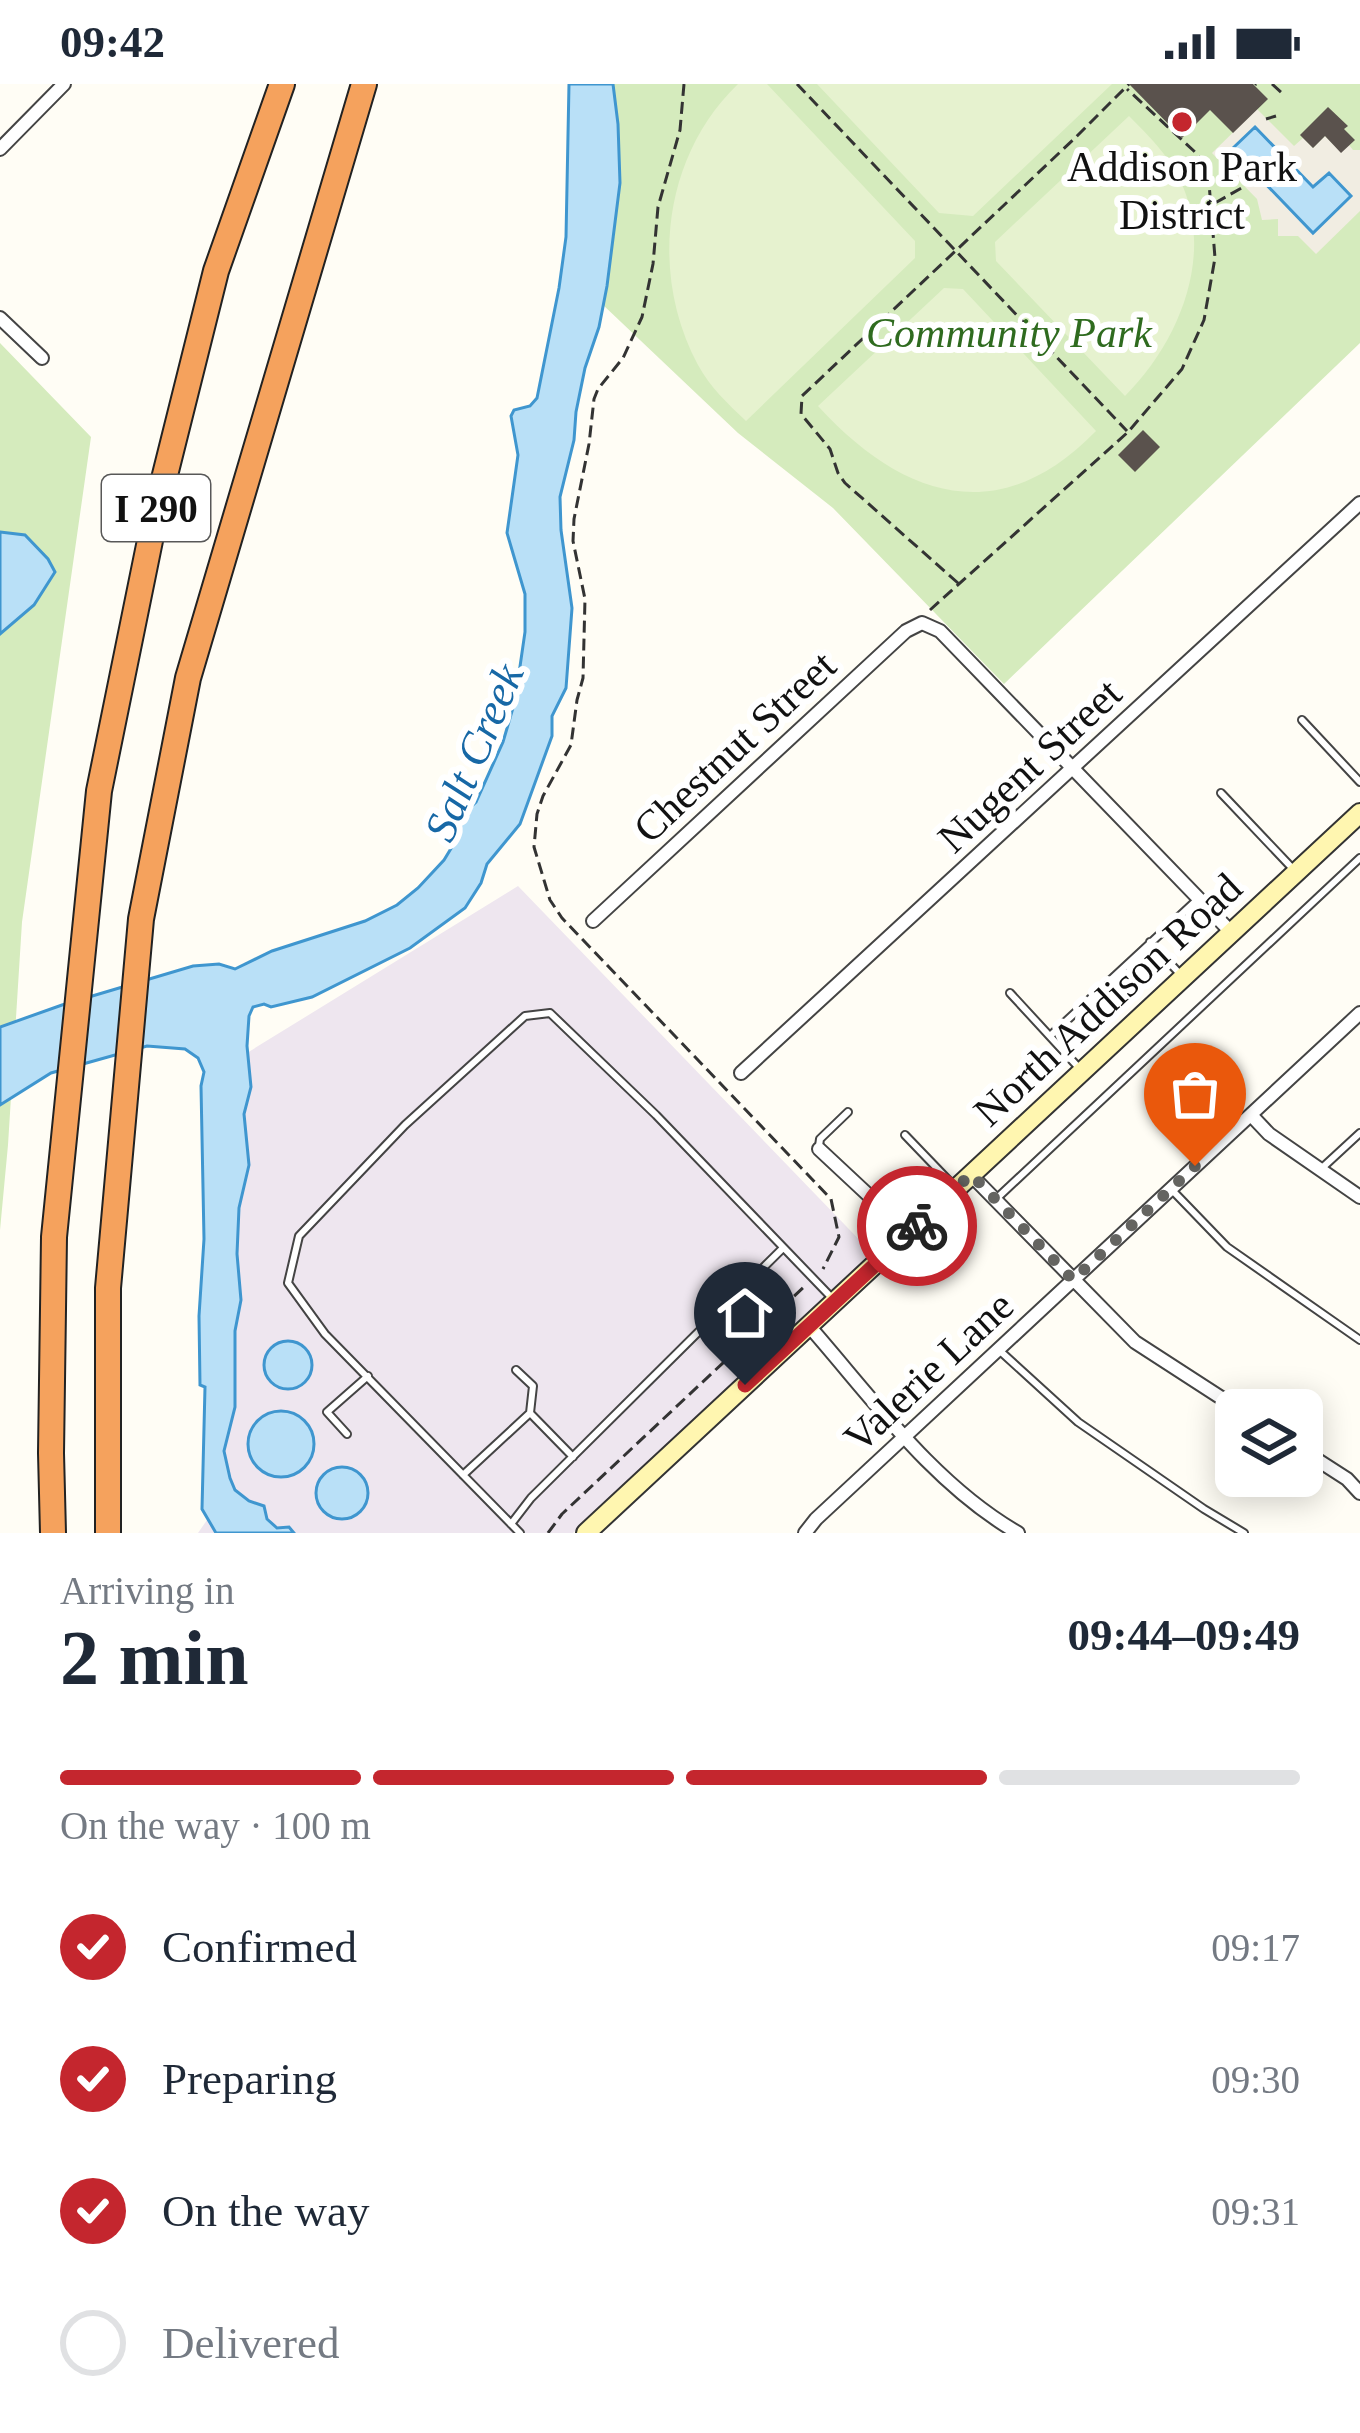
<!DOCTYPE html>
<meta charset="utf-8">
<style>
:root{--surface:#fff;--page:#f2f2f3;--text:#1f2937;--muted:#747a83;--line:#e0e1e3;--accent:#c4262e}
body{margin:0;font-family:Georgia,serif;background:var(--page);color:var(--text);height:100vh;display:flex;flex-direction:column;font-size:45px;white-space:nowrap}
*{box-sizing:border-box;margin:0}
p{font-size:39px;color:var(--muted)}
.icon{flex:none;width:66px;height:66px;fill:none;stroke:currentColor;stroke-width:2;stroke-linecap:round;stroke-linejoin:round}
.map{position:relative;height:1449px;overflow:hidden}
.drawer{display:flex;flex-direction:column;background:var(--surface);flex:1}
.drawer>*{flex:none}
.tools{position:absolute;left:1215px;top:1305px;display:grid;gap:24px}
.tools a{display:grid;place-items:center;width:108px;height:108px;border-radius:18px;background:var(--surface);box-shadow:0 6px 30px #0003;font-size:60px}
.pin{position:absolute;display:grid;place-items:center;width:102px;height:102px;color:#fff;margin:-123px -51px;border-radius:50% 50% 50% 0;rotate:-45deg;box-shadow:0 0 12px #0007}
.pin .icon{rotate:45deg}
.courier{position:absolute;display:grid;place-items:center;width:120px;height:120px;margin:-60px;border:9px solid #c4262e;border-radius:50%;background:#fff;color:#222;box-shadow:0 3px 15px #0007}
.headline em{font-style:normal;font-weight:700}
.headline div{display:flex;flex-direction:column-reverse}
.headline{display:flex;align-items:center;justify-content:space-between;height:204px;padding:0 60px}
h1{font-size:78px;font-weight:700;line-height:90px}
.bar{display:grid;grid-template-columns:repeat(4,1fr);gap:18px 12px;align-content:center;height:144px;padding:0 60px}
.bar i{height:15px;border-radius:9px;background:var(--line)}
.bar .active{background:var(--accent)}
.bar p{grid-column:span 4}
ol{padding:0 60px;list-style:none}
li{display:flex;align-items:center;gap:36px;height:132px}
li p{margin-inline-start:auto}
li .icon{padding:12px;border-radius:50%;background:var(--accent);color:#fff;stroke-width:4}
li:last-child{color:var(--muted)}
li i{width:66px;height:66px;border:6px solid var(--line);border-radius:50%}
.status{display:flex;justify-content:space-between;align-items:center;height:84px;padding:0 60px;background:var(--surface);direction:ltr}
.status svg{height:33px;fill:currentColor}
.map>svg:first-child{display:block}
.industrial{fill:#eee6ef}
.green{fill:#d5ebbd}
.pitch{fill:#e6f2cf}
.plaza{fill:#f1ede2}
.water{fill:#b9e0f7;stroke:#3f96cf;stroke-width:3}
.building{fill:#5a524d}
.lines{fill:none;stroke-linecap:round;stroke-linejoin:round}
.lane-casing{stroke:#444;stroke-width:10}
.street-casing{stroke:#444;stroke-width:16}
.secondary-casing{stroke:#333;stroke-width:22}
.highway-casing{stroke:#222;stroke-width:28}
.path{stroke:#333;stroke-width:3;stroke-dasharray:12 6;stroke-linecap:butt}
.lane{stroke:#fff;stroke-width:6}
.street{stroke:#fff;stroke-width:12}
.secondary{stroke:#fff6b0;stroke-width:18}
.highway{stroke:#f5a25d;stroke-width:24}
.done{stroke:#646461;stroke-width:12;stroke-dasharray:0 21.6}
.route{stroke:#c4262e;stroke-width:15}
.poi-dot{fill:#c4262e;stroke:#fff;stroke-width:4.5}
.labels{text-anchor:middle;stroke-width:12;stroke-linejoin:round;paint-order:stroke}
.shield{fill:#fff;stroke:#585858;stroke-width:3}
.shield-label{font-size:39px;font-weight:bold;fill:#111}
.poi-label{font-size:42px;fill:#111;stroke:#fff}
.park-label{font-size:42px;font-style:italic;fill:#2f6b1f;stroke:#fff}
.street-label{font-size:42px;fill:#111;stroke:#fff}
.water-label{font-size:45px;font-style:italic;fill:#1768a6;stroke:#fff}
</style>
<div class="status"><b>09:42</b><svg viewBox="0 0 49 12"><path d="M0 12V9h3v3zM5 12V6h3v6zM10 12V3h3v9zM15 12V0h3v12zM26 1h20v11H26zM47 4h2v5h-2z"/></svg></div>
<div class="map">
<svg width="1360" height="1449" viewBox="0 0 1360 1449">
<rect width="100%" height="100%" fill="#fffdf5"/>
<!-- industrial -->
<path class="industrial" d="M518 802 873 1170 573 1449H198L216 1423 242 972Z"/>
<!-- green -->
<path class="green" d="M613 0H1360V259L1004 600 833 424 738 349 602 220C620 147 622 73 613 0Z
M0 259 91 353 22 838 8 1061 0 1146Z"/>
<!-- pitch -->
<path class="pitch" d="M738 0H767L915 157V174L746 337C728 320 710 303 698 281 649 190 663 72 738 0Z
M817 0H1112L973 132 939 129Z
M1129 32C1142 45 1156 59 1167 74 1222 151 1186 251 1125 312L996 177 995 158Z
M944 204 963 205 1096 347C1000 446 903 415 818 322Z"/>
<!-- plaza -->
<path class="plaza" d="M1257 25 1294 62 1303 54 1313 64 1325 52 1341 68 1349 61 1353 66H1360V127L1316 170 1298 152H1278V135L1262 136 1257 115 1212 69Z"/>
<!-- water -->
<path class="water" d="M569 0H613L618 40 620 99 607 202 599 243 585 284 576 328 574 356 560 413 561 446 572 524 566 604 552 632V652L520 740 487 780 481 799 465 824 410 864 312 913 271 923 264 920 253 923 249 932 247 962 251 1003 244 1030 249 1081 239 1124 237 1170 241 1216 235 1247V1323L224 1367 230 1394 235 1406 249 1417 264 1422 267 1435 277 1444 289 1443 294 1449H216L202 1425 205 1303 200 1301 199 1232 204 1155 201 1002 204 988 198 974 185 965 147 962 51 989 0 1021V943L62 921 193 882 219 880 235 885 272 867 365 837 397 821 418 804 444 776 458 753 463 730 476 718 503 658 515 617 525 548V510L507 449 518 371 511 332 514 326 530 322 537 314 559 204 566 153Z
M1255 43 1313 103 1329 89 1351 112 1313 149 1232 65Z
M0 448 25 451 48 475 55 488 34 521 0 550Z
M264 1281a24 24 0 1 1 48 0a24 24 0 1 1-48 0Z
M248 1360a33 33 0 1 1 66 0a33 33 0 1 1-66 0Z
M316 1409a26 26 0 1 1 52 0a26 26 0 1 1-52 0Z"/>
<!-- building -->
<path class="building" d="M1129 0H1253L1268 15 1233 49 1210 26 1182 54Z
M1328 23 1348 42 1344 45 1355 56 1341 69 1325 52 1313 64 1300 51Z
M1143 346 1160 363 1135 388 1118 371Z"/>
<g class="lines">
<defs>
<path id="lane" d="M1302 636 1360 698
M1221 709 1294 786
M1150 858 1181 891
M1010 909 1080 985
M1050 952 1198 815
M1156 994 1219 1060
M905 1051 954 1102
M819 1062 820 1055 848 1028
M1322 1084 1360 1049
M1171 1105 1227 1163 1360 1256
M995 1116 1360 774
M999 1266 1078 1338 1204 1425 1244 1449
M530 1329 573 1373
M347 1350 327 1328 368 1292
M463 1391 530 1329 533 1302 516 1286
M511 1440 531 1414 782 1165
M520 1449 325 1250 288 1199 299 1152 405 1041 525 932 550 929 656 1031 831 1213"/>
<path id="street" d="M0 65 64 0
M0 234 42 274
M593 837 906 547 922 539 940 547 1231 848
M741 989 1360 419
M1251 1031 1269 1050 1360 1113
M819 1065 909 1149
M971 1091 1135 1258 1240 1326
M809 1242C873 1315 933 1400 1018 1449
M1302 1366 1347 1395 1360 1409
M805 1449 816 1435 1360 929"/>
<path id="secondary" d="M586 1449 1360 729"/>
<path id="highway" d="M53 1449 51 1369 54 1153 99 707 156 427 216 187 282 0
M108 1449V1204L141 835 188 594 364 0"/>
</defs>
<!-- lane casing -->
<use href="#lane" class="lane-casing"/>
<!-- street casing -->
<use href="#street" class="street-casing"/>
<!-- secondary casing -->
<use href="#secondary" class="secondary-casing"/>
<!-- highway casing -->
<use href="#highway" class="highway-casing"/>
<!-- path -->
<path class="path" d="M684 0 680 46 658 123 653 180 642 233 623 274 598 305 594 315 589 360 574 435 573 457 585 515 583 594 577 616 571 661 543 712 537 730 534 763 550 816 562 834 831 1115 839 1153 823 1185
M797 0 1127 347
M1272 0 1282 9
M1255 1 1256 0
M1266 35 1276 32
M1215 119 1245 102
M958 499 845 399 838 389 830 365 801 330 802 312 1075 54 1129 0
M930 526 1128 348 1182 285 1204 236 1215 174 1209 99 1202 77 1195 68 1127 5
M548 1449 562 1430 807 1200"/>
<!-- lane -->
<use href="#lane" class="lane"/>
<!-- street -->
<use href="#street" class="street"/>
<!-- secondary -->
<use href="#secondary" class="secondary"/>
<!-- highway -->
<use href="#highway" class="highway"/>
</g>
<g class="lines">
<!-- done -->
<path class="done" d="M917 1142 971 1090 1073 1196 1195 1082"/>
<!-- route -->
<path class="route" d="M745 1301 917 1142"/>
</g>
<!-- markers -->
<circle class="poi-dot" cx="1182" cy="38" r="12"/>
<g class="labels">
<!-- shield labels -->
<rect class="shield" x="102" y="391" width="108" height="66" rx="9"/>
<g class="shield-label">
<text x="156" y="438">I 290</text>
</g>
<!-- poi labels -->
<g class="poi-label">
<text x="1182" y="97">Addison Park<tspan x="1182" dy="48">District</tspan></text>
</g>
<!-- park labels -->
<g class="park-label">
<text x="1009" y="263">Community Park</text>
</g>
<!-- street labels -->
<g class="street-label">
<text transform="translate(734 662) rotate(-43)" y="15">Chestnut Street</text>
<text transform="translate(1029 681) rotate(-43)" y="15">Nugent Street</text>
<text transform="translate(1107 915) rotate(-43)" y="15">North Addison Road</text>
<text transform="translate(928 1287) rotate(-43)" y="15">Valerie Lane</text>
</g>
<!-- water labels -->
<g class="water-label">
<text transform="translate(473 668) rotate(-67)" y="16">Salt Creek</text>
</g>
</g>
</svg>
<div class="tools">
<a><svg class="icon" aria-label="layers" viewBox="0 0 24 24"><path d="M12 4l9 5-9 5-9-5zM3 14l9 5 9-5"/></svg></a>
</div>
<div class="pin" style="left:1195px;top:1082px;background:#ea580c"><svg class="icon" aria-label="bag" viewBox="0 0 24 24"><path d="M5 8h14l-1 12H6zM9 8a3 3 0 0 1 6 0"/></svg></div>
<div class="pin" style="left:745px;top:1301px;background:#1f2937"><svg class="icon" aria-label="home" viewBox="0 0 24 24"><path d="M3 11l9-7 9 7M6 9v11h12V9"/></svg></div>
<div class="courier" style="left:917px;top:1142px"><svg class="icon" aria-label="bike" viewBox="0 0 24 24"><circle cx="6" cy="16" r="4"/><circle cx="18" cy="16" r="4"/><path d="M6 16l4-8h5l3 8M10 8l3 8H6M13 5h3"/></svg></div>
</div>
<section class="drawer">
<div class="headline"><div><h1>2 min</h1><p>Arriving in</p></div><em>09:44–09:49</em></div>
<div class="bar"><i class="active"></i><i class="active"></i><i class="active"></i><i></i><p>On the way · 100 m</p></div>
<ol>
<li><svg class="icon" aria-label="check" viewBox="0 0 24 24"><path d="M5 12l5 5 9-10"/></svg>Confirmed<p>09:17</p></li>
<li><svg class="icon" aria-label="check" viewBox="0 0 24 24"><path d="M5 12l5 5 9-10"/></svg>Preparing<p>09:30</p></li>
<li><svg class="icon" aria-label="check" viewBox="0 0 24 24"><path d="M5 12l5 5 9-10"/></svg>On the way<p>09:31</p></li>
<li><i></i>Delivered</li>
</ol>
</section>
